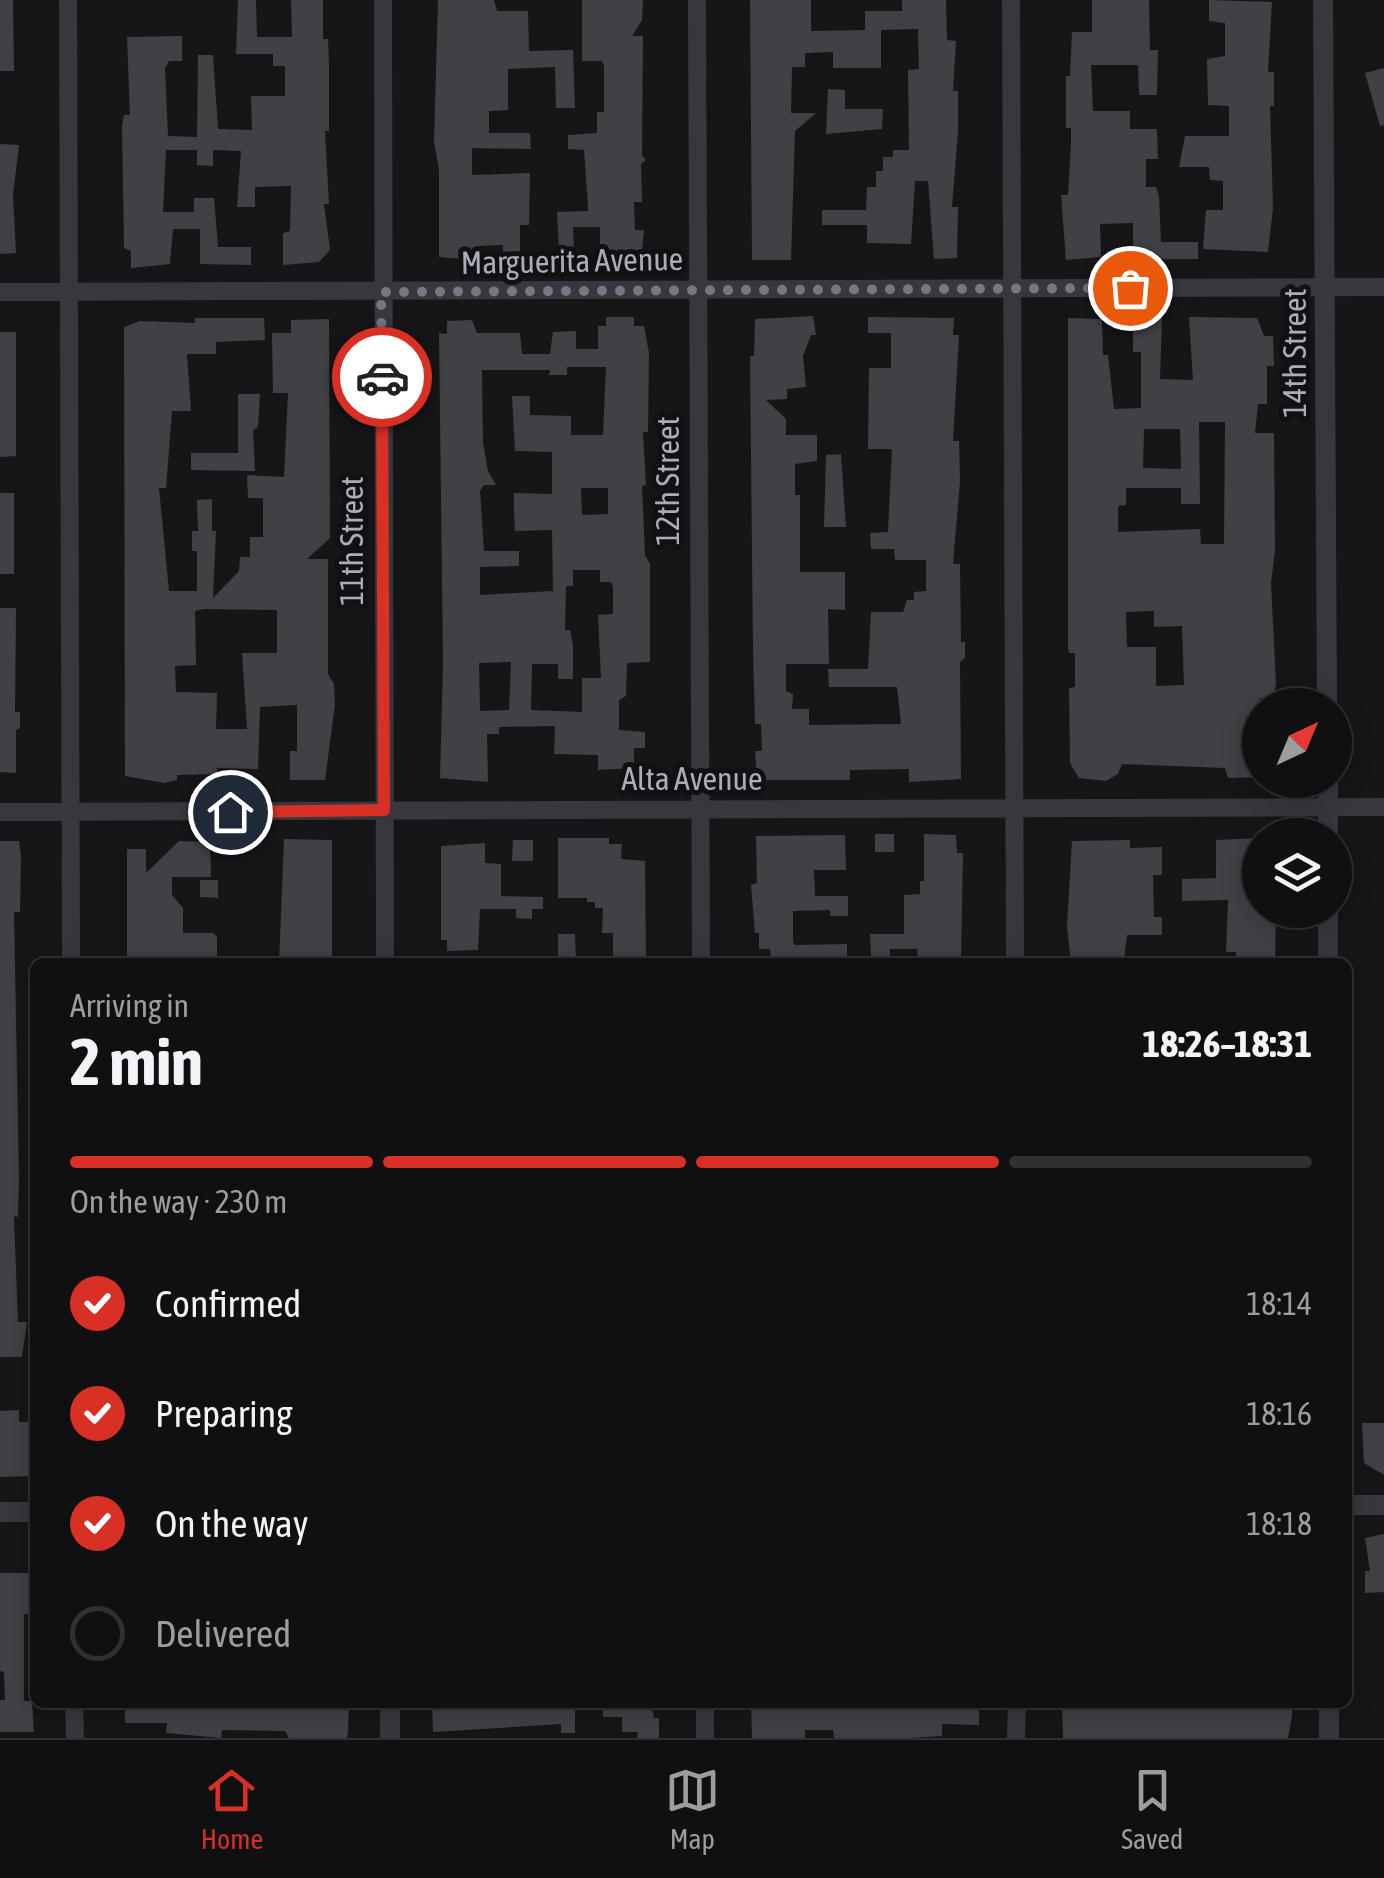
<!DOCTYPE html>
<meta charset="utf-8">
<style>
:root{--surface:#101012;--page:#1e1e20;--text:#f1f3f6;--muted:#9c9d9f;--line:#303032;--accent:#d93025}
body{margin:0;font-family:"Asap Condensed",sans-serif;background:var(--page);color:var(--text);height:100vh;display:flex;flex-direction:column;font-size:38px;white-space:nowrap}
*{box-sizing:border-box;margin:0}
p{font-size:32px;color:var(--muted)}
.icon{flex:none;width:55px;height:55px;fill:none;stroke:currentColor;stroke-width:2;stroke-linecap:round;stroke-linejoin:round}
.map{position:relative;flex:1;overflow:hidden}
.details{position:absolute;left:30px;top:958px;width:1322px;height:750px;display:flex;flex-direction:column;background:var(--surface);border-radius:15px;box-shadow:0 5px 25px #0003,0 0 0 2px var(--line)}
.details>*{flex:none}
.needle{width:65px;rotate:44deg}
.controls{position:absolute;left:1242px;top:688px;display:grid;gap:20px}
.controls a{display:grid;place-items:center;width:110px;height:110px;border-radius:50%;background:var(--surface);box-shadow:0 5px 25px #0003,0 0 0 2px var(--line);font-size:50px}
.pin{position:absolute;display:grid;place-items:center;width:85px;height:85px;color:#fff;margin:-42px;border:5px solid #fff;border-radius:50%;box-shadow:0 2px 10px #0007}
.courier{position:absolute;display:grid;place-items:center;width:100px;height:100px;margin:-50px;border:8px solid #d93025;border-radius:50%;background:#fff;color:#222;box-shadow:0 2px 12px #0007}
.headline em{font-style:normal;font-weight:700}
.headline div{display:flex;flex-direction:column-reverse}
.headline{display:flex;align-items:center;justify-content:space-between;height:170px;padding:0 40px}
h1{font-size:65px;font-weight:700;line-height:75px}
.bar{display:grid;grid-template-columns:repeat(4,1fr);gap:15px 10px;align-content:center;height:120px;padding:0 40px}
.bar i{height:12px;border-radius:8px;background:var(--line)}
.bar .active{background:var(--accent)}
.bar p{grid-column:span 4}
ol{padding:0 40px;list-style:none}
li{display:flex;align-items:center;gap:30px;height:110px}
li p{margin-inline-start:auto}
li .icon{padding:10px;border-radius:50%;background:var(--accent);color:#fff;stroke-width:4}
li:last-child{color:var(--muted)}
li i{width:55px;height:55px;border:5px solid var(--line);border-radius:50%}
.menu{display:flex;justify-content:space-around;align-items:center;height:140px;border-top:2px solid var(--line);background:var(--surface);font-size:28px;color:var(--muted)}
.menu a{display:grid;justify-items:center;gap:5px}
.menu .active{color:var(--accent)}
.map>svg:first-child{display:block}
.building{fill:#404145;fill-rule:evenodd}
.lines{fill:none;stroke-linecap:round;stroke-linejoin:round}
.minor{stroke:#37383d;stroke-width:18}
.tertiary{stroke:#37383d;stroke-width:20}
.done{stroke:#757880;stroke-width:10;stroke-dasharray:0 18}
.route{stroke:#d93025;stroke-width:12}
.labels{text-anchor:middle;stroke-width:10;stroke-linejoin:round;paint-order:stroke}
.street-label{font-size:32px;fill:#a8adb8;stroke:#111113}
</style>
<div class="map">
<svg width="1384" height="1738" viewBox="0 0 1384 1738">
<rect width="100%" height="100%" fill="#161618"/>
<!-- building -->
<path class="building" d="M0 0H13L14 71H0Z
M238 0H256L257 37H292L291 0H323V39H328L329 64V131H325L329 204H324L330 250 319 262 283 265V233L290 231 291 186 255 187V207H237L241 151 213 150V166L197 165V150H166L163 212H194V198H214L218 247H251V265L200 264V229H173L170 264 131 268V251L124 248 122 126 124 115H130L127 37 182 36V61H169L165 68 168 136 197 137 198 55H213L218 129 252 130 251 96H285V66H273V54H236Z
M438 0H494L497 11H528L529 51 573 50 575 108H556L555 67 508 69V110L489 111V133H530L531 149 472 148V175L530 173 529 225H520V260H503V245L477 246V260L439 257V170L434 142Z
M582 0H643L642 20 632 36H643L642 155 646 160 641 164 642 202H634L635 230H644L641 259 636 261H600V227H573L574 250H559L557 212 588 211V207L584 150 568 149V135L597 133V112H604V66L602 61H582Z
M750 0H811V31L865 30V11H902V0H946L947 40 956 41 953 91H958V132L952 207H958L957 258 934 259 928 181H915L911 244 867 243V225H822V210H866L867 187H876V171H883V157H893V150H909L908 70 919 69 918 29 881 30V68H833V52L805 53V67H792L791 113H816L795 131 791 260H752Z
M1092 0H1149L1150 50H1158L1157 95H1139L1138 65H1091L1093 111H1130V129H1157L1158 159H1146V187H1156L1159 196 1161 242H1198V259H1133V223L1100 224 1101 257 1066 260 1061 195H1068L1071 143V128H1066V76H1070L1072 32H1092Z
M1209 0 1272 2 1268 72H1274V106H1270L1273 208 1268 252 1203 249 1206 210H1223V181L1210 180 1209 167H1179L1185 136H1229V106L1208 105 1207 59 1225 56V23L1209 21Z
M1384 68V125L1380 126 1365 73Z
M828 89 845 90V109H883L882 129 826 134Z
M0 144 19 145 13 195 16 253 0 254Z
M813 316 816 335H811L803 356 806 387 787 389V399L766 400 786 419V435H817V461L795 464V495H800V572H845V610L828 609 829 664H786V691L793 694 792 709H809V725L901 724 897 687H829L828 669H868L871 612H903L907 600H914V592L926 591V560H895L894 549H871L870 533 888 532 892 449H868L869 368H891V333H868V317L954 318 953 335H959L953 441H959L960 481 953 564H960L961 642H965V658L960 662 961 779 909 782V769L850 770V780H757L755 751H762L761 724H755L753 649 750 356H754L755 319Z
M606 317H634V326H644L649 353 648 432H643L646 485 642 486 645 555 650 564V662L627 663 626 696 619 700V730L645 732V748H634V768L598 770V755L554 754 555 726 499 727V734H487L488 782 440 778 443 663 439 333 447 334V321L472 320 477 333H520L522 354H550L553 332 576 331V349H598V326H606ZM567 367H606L603 435H571V416L530 415V396H512L515 451 552 452V494L514 493V511L515 531 552 530 553 591 480 595V567L519 566V551H484L480 491 484 485H496L488 471 483 443 482 370H550L549 375H567ZM581 488H608V514L582 515ZM573 570H600V582H611L613 587V614L598 615 601 678H582V712L531 710 532 664H558V679H573V645L570 630H565L566 586H573ZM511 662 509 710 480 711 479 663Z
M1189 317 1257 318 1264 336H1273L1274 366H1267V404H1258L1255 433H1274L1275 551 1271 583 1276 684 1273 698H1260V777L1228 778 1225 768 1122 764 1118 774 1106 781 1079 778 1070 763 1069 688 1075 687V653H1069L1068 647V318L1102 319 1103 355H1108L1114 409 1141 408V352H1133V320L1162 319 1160 379 1193 380ZM1199 422H1225L1224 544H1201L1200 529 1118 532V506L1126 505V488H1181V504H1200ZM1144 429H1180L1181 469 1143 468ZM1154 611V627L1182 626 1184 685 1156 686V647H1127L1126 612Z
M195 318H264L265 340 216 342V354H187L191 411H172L166 488H159L169 591H197V551H192V531H198L197 500 212 499V531H216L213 598 239 571 240 557H250V537H263V498H248L247 475 284 477 288 393H273L272 333H291V320L329 319 330 538 307 559H328V674L334 684 335 704 325 780H290V751H297V705L260 707 258 769 217 768 218 774 177 775V780L164 783 125 776 124 327 140 321 195 323ZM204 609 277 610V653H242L247 729H216L217 693 176 692 175 666 196 665 195 611Z
M0 332H16V456L0 457Z
M238 394H260L258 427 253 430 255 471 191 470V453H238Z
M841 454 846 527H824L826 455Z
M0 493H14V574H0Z
M0 608H16L15 712H20V728L16 730V773L0 772Z
M875 834H894V852H875Z
M924 834 956 835 957 853H963L961 962H918L917 949H890V956H871L870 934H904V895L920 894V881H924Z
M845 835 846 870H814L815 896H848V916H830V910L793 911V942L795 945 847 944V962H771L770 949H759V933H755L751 885 757 883 756 836Z
M558 838H609V844H622L621 859 645 861 646 962H613V933H602L603 908H595V902H587V898H558Z
M1260 838V910H1276L1275 962H1236V952H1226L1228 900 1182 901V879L1216 878V840Z
M284 839 332 840V962H279Z
M513 840H533V861H512Z
M1130 840V848L1162 847V875H1153L1154 917H1162V935H1127L1124 962H1071L1067 927 1072 841Z
M0 841H19L21 856 20 912H14L19 1179 18 1217 14 1216 18 1322H27L22 1357H0Z
M179 841 210 842 211 877H172V895L183 908V933H213L217 937V962H127V849H146V873Z
M485 843V863L501 864V896L543 897V909H532V919L516 918V909H480L478 950 447 951V940H441V846Z
M200 880H218V898L200 897Z
M558 934H575L576 962H558Z
M19 1410V1422H35V1476L0 1477V1411Z
M1362 1423H1384V1475L1364 1463Z
M1384 1534V1592L1365 1593V1571H1370L1365 1538Z
M0 1573H35V1614H24V1701H32L34 1732H0V1700H5L4 1672 0 1671Z
M125 1702H349L348 1732 347 1738H289L285 1731 222 1730 221 1738 166 1733 167 1723H125Z
M432 1702 575 1704V1733H561V1724L433 1732Z
M603 1702 651 1703 654 1718H659V1738H637L638 1732H622V1717H603Z
M751 1702H979V1725L942 1724V1736L911 1738H834L833 1730H805V1738H752Z
M1062 1702H1292V1716L1288 1738H1063Z"/>
<g class="lines">
<!-- minor -->
<path class="minor" d="M68 0 71 962
M383 0 385 962
M697 0 701 962
M1011 0 1015 962
M0 292 1384 287
M0 812 1384 807
M74 1702 75 1738
M705 1702V1738
M1016 1738 1017 1702"/>
<!-- tertiary -->
<path class="tertiary" d="M1323 0 1327 705
M1328 780V835
M1328 910V962
M1348 1505H1384
M0 1512H35
M390 1702V1738
M1329 1702V1738"/>
</g>
<g class="lines">
<!-- done -->
<path class="done" d="M382 377 381 292 1130 288"/>
<!-- route -->
<path class="route" d="M230 812 384 810 382 377"/>
</g>
<g class="labels">
<!-- street labels -->
<g class="street-label">
<text transform="translate(572 261) rotate(-1)" y="11">Marguerita Avenue</text>
<text transform="translate(1295 353) rotate(-90)" y="11">14th Street</text>
<text transform="translate(668 481) rotate(-90)" y="11">12th Street</text>
<text transform="translate(352 541) rotate(-90)" y="11">11th Street</text>
<text x="692" y="790">Alta Avenue</text>
</g>
</g>
</svg>
<div class="controls">
<a><svg class="needle" viewBox="-14 -14 28 28"><path d="M0-13l5 13h-10z" fill="#e53935"/><path d="M0 13l5-13h-10z" fill="#9c9d9f"/></svg></a>
<a><svg class="icon" aria-label="layers" viewBox="0 0 24 24"><path d="M12 4l9 5-9 5-9-5zM3 14l9 5 9-5"/></svg></a>
</div>
<div class="pin" style="left:1130px;top:288px;background:#ea580c"><svg class="icon" aria-label="bag" viewBox="0 0 24 24"><path d="M5 8h14l-1 12H6zM9 8a3 3 0 0 1 6 0"/></svg></div>
<div class="pin" style="left:230px;top:812px;background:#1f2937"><svg class="icon" aria-label="home" viewBox="0 0 24 24"><path d="M3 11l9-7 9 7M6 9v11h12V9"/></svg></div>
<div class="courier" style="left:382px;top:377px"><svg class="icon" aria-label="car" viewBox="0 0 24 24"><path d="M5 17H2v-5l4-1 3-4h7l3 4 3 1v5h-3M9 17h6M6 11h13"/><circle cx="7" cy="17" r="2"/><circle cx="17" cy="17" r="2"/></svg></div>
<section class="details">
<div class="headline"><div><h1>2 min</h1><p>Arriving in</p></div><em>18:26–18:31</em></div>
<div class="bar"><i class="active"></i><i class="active"></i><i class="active"></i><i></i><p>On the way · 230 m</p></div>
<ol>
<li><svg class="icon" aria-label="check" viewBox="0 0 24 24"><path d="M5 12l5 5 9-10"/></svg>Confirmed<p>18:14</p></li>
<li><svg class="icon" aria-label="check" viewBox="0 0 24 24"><path d="M5 12l5 5 9-10"/></svg>Preparing<p>18:16</p></li>
<li><svg class="icon" aria-label="check" viewBox="0 0 24 24"><path d="M5 12l5 5 9-10"/></svg>On the way<p>18:18</p></li>
<li><i></i>Delivered</li>
</ol>
</section>
</div>
<nav class="menu">
<a class="active"><svg class="icon" aria-label="home" viewBox="0 0 24 24"><path d="M3 11l9-7 9 7M6 9v11h12V9"/></svg>Home</a>
<a><svg class="icon" aria-label="map" viewBox="0 0 24 24"><path d="M3 6l6-2 6 2 6-2v14l-6 2-6-2-6 2zM9 4v14M15 6v14"/></svg>Map</a>
<a><svg class="icon" aria-label="saved" viewBox="0 0 24 24"><path d="M7 4h10v16l-5-4-5 4z"/></svg>Saved</a>
</nav>
